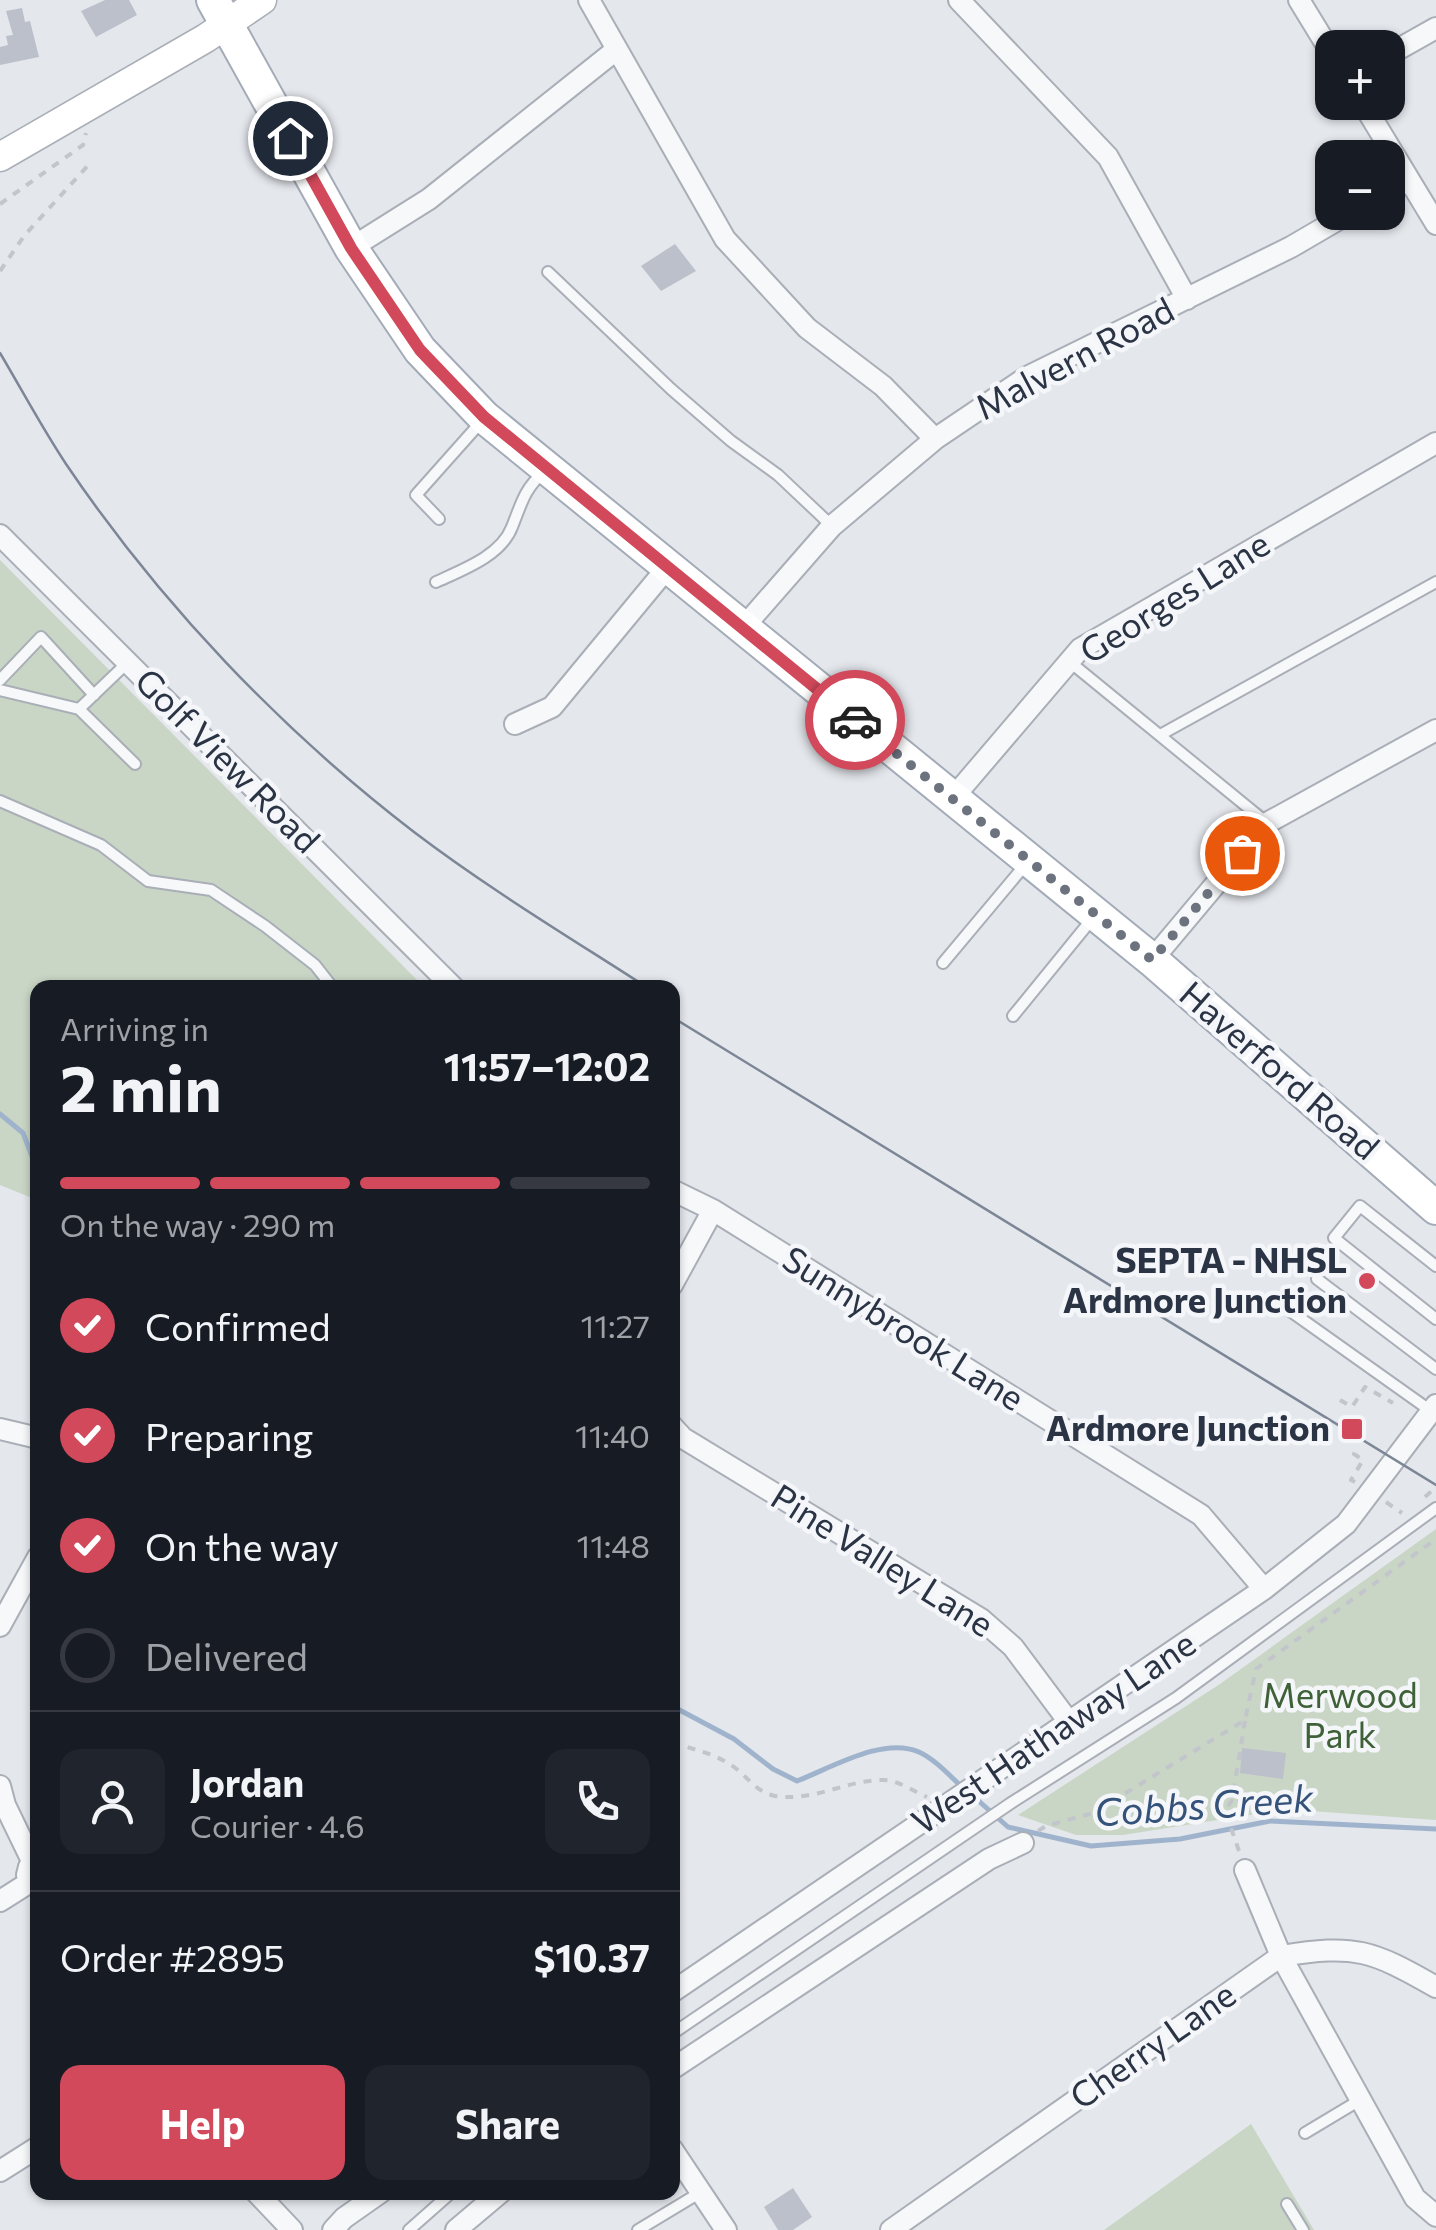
<!DOCTYPE html>
<meta charset="utf-8">
<style>
:root{--surface:#171b24;--page:#20242c;--text:#f1f3f6;--muted:#9ea1a6;--line:#363941;--accent:#d1495b}
body{margin:0;font-family:Commissioner,sans-serif;background:var(--page);color:var(--text);height:100vh;display:flex;flex-direction:column;font-size:38px;white-space:nowrap}
*{box-sizing:border-box;margin:0}
p{font-size:32px;color:var(--muted)}
.icon{flex:none;width:55px;height:55px;fill:none;stroke:currentColor;stroke-width:2;stroke-linecap:round;stroke-linejoin:round}
.map{position:relative;flex:1;overflow:hidden}
.panel{position:absolute;left:30px;top:980px;width:650px;height:1220px;display:flex;flex-direction:column;background:var(--surface);border-radius:20px;box-shadow:0 2px 8px #0004}
.panel>*{flex:none}
.tools{position:absolute;left:1315px;top:30px;display:grid;gap:20px}
.tools a{display:grid;place-items:center;width:90px;height:90px;border-radius:20px;background:var(--surface);box-shadow:0 2px 8px #0004;font-size:50px}
.pin{position:absolute;display:grid;place-items:center;width:85px;height:85px;color:#fff;margin:-42px;border:5px solid #fff;border-radius:50%;box-shadow:0 2px 10px #0007}
.courier{position:absolute;display:grid;place-items:center;width:100px;height:100px;margin:-50px;border:8px solid #d1495b;border-radius:50%;background:#fff;color:#222;box-shadow:0 2px 12px #0007}
.summary em{font-style:normal;font-weight:700}
.summary div{display:flex;flex-direction:column-reverse}
.summary{display:flex;align-items:center;justify-content:space-between;height:170px;padding:0 30px}
h1{font-size:65px;font-weight:700;line-height:75px}
.bar{display:grid;grid-template-columns:repeat(4,1fr);gap:15px 10px;align-content:center;height:120px;padding:0 30px}
.bar i{height:12px;border-radius:8px;background:var(--line)}
.bar .selected{background:var(--accent)}
.bar p{grid-column:span 4}
.line{display:flex;align-items:center;gap:25px;padding:0 30px;border-top:2px solid var(--line)}
.line div{flex:1}
.round{display:grid;place-items:center;flex:none;width:105px;height:105px;border-radius:20px;background:var(--page)}
ol{padding:0 30px;list-style:none}
li{display:flex;align-items:center;gap:30px;height:110px}
li p{margin-inline-start:auto}
li .icon{padding:10px;border-radius:50%;background:var(--accent);color:#fff;stroke-width:4}
li:last-child{color:var(--muted)}
li i{width:55px;height:55px;border:5px solid var(--line);border-radius:50%}
.cta{display:flex;gap:20px;margin-top:auto;padding:20px 30px}
.cta a{flex:1;height:115px;border-radius:20px;background:var(--accent);color:#fff;font-size:40px;font-weight:700;line-height:115px;text-align:center}
.cta a+a{background:var(--page);color:var(--text)}
.map>svg:first-child{display:block}
.green{fill:#c9d6c5}
.lines{fill:none;stroke-linecap:round;stroke-linejoin:round}
.stream{stroke:#9fb4cc;stroke-width:5}
.building{fill:#bbc0ca}
.lane-casing{stroke:#a9aeb7;stroke-width:14}
.street-casing{stroke:#a9aeb7;stroke-width:24}
.secondary-casing{stroke:#a9aeb7;stroke-width:31}
.primary-casing{stroke:#a3abb8;stroke-width:36}
.path{stroke:#c2c5cb;stroke-width:4;stroke-dasharray:8 8;stroke-linecap:butt}
.lane{stroke:#f7f8fa;stroke-width:10}
.street{stroke:#f7f8fa;stroke-width:20}
.secondary{stroke:#fff;stroke-width:28}
.primary{stroke:#fff;stroke-width:32}
.tram{stroke:#7d8696;stroke-width:2.5}
.done{stroke:#6c737f;stroke-width:10;stroke-dasharray:0 18}
.route{stroke:#d1495b;stroke-width:12}
.poi-dot{fill:#d1495b;stroke:#f4f6f9;stroke-width:4}
.labels{text-anchor:middle;stroke-width:9;stroke-linejoin:round;paint-order:stroke}
.street-label{font-size:35px;fill:#2b3445;stroke:#f4f6f9}
.poi-label{font-size:35px;font-weight:bold;fill:#2b3445;stroke:#f4f6f9;text-anchor:end}
.park-label{font-size:35px;fill:#3f6138;stroke:#f4f6f9}
.water-label{font-size:38px;font-style:italic;fill:#34527a;stroke:#f4f6f9}
</style>
<div class="map">
<svg width="1436" height="2230" viewBox="0 0 1436 2230">
<rect width="100%" height="100%" fill="#e4e7ec"/>
<!-- green -->
<path class="green" d="M0 560 424 987 38 988 37 1200 0 1185Z
M1436 1529V1820L1311 1811 1262 1813 1123 1835H1076L1018 1815 1220 1684Z
M1251 2124 1314 2230H1104Z"/>
<g class="lines">
<!-- stream -->
<path class="stream" d="M0 1114 23 1133 38 1172
M672 1706 734 1739 773 1769 797 1781C831 1768 883 1736 919 1752 936 1760 950 1776 963 1788
M972 1795 1008 1827 1091 1846 1180 1839 1270 1821 1436 1829"/>
</g>
<!-- building -->
<path class="building" d="M105 0H129L137 15 96 37 81 11Z
M22 8 25 22 30 21 39 57 0 65V47L8 45 6 36 13 35 6 11Z
M675 244 696 271 661 291 641 266Z
M1242 1748 1286 1753 1283 1779 1240 1773Z
M793 2188 812 2217 793 2230H778L764 2207Z"/>
<g class="lines">
<defs>
<path id="lane" d="M548 272 671 389 731 441 778 475 832 526
M439 519 416 495 481 422
M436 582C462 570 501 556 512 527 521 505 524 489 543 473
M1070 662 1267 823
M127 663 79 709 135 764
M0 680 41 637 94 695
M0 690 79 709
M1160 735 1436 582
M0 801 101 845 148 881 211 890 265 926 315 965 333 988
M943 963 1025 865
M1013 1016 1092 919
M1436 1266 1360 1206 1334 1238 1436 1319
M1317 1279 1436 1369
M1286 1308 1431 1411
M672 2034 1011 1803 1176 1698 1436 1508
M1305 2133 1360 2100
M1287 2204 1303 2230
M409 2230 452 2192
M638 2230 701 2192"/>
<path id="street" d="M589 0 725 239 807 328 883 386 935 439
M959 0 1108 157 1187 299
M1299 0 1332 54
M1388 55 1436 28
M1362 102 1436 224
M1388 192 1409 180
M351 248 429 199 616 50
M0 535 454 988
M742 629 832 526 935 439 1027 377 1291 247 1351 212
M515 724 552 707 667 568
M952 799 1080 649 1436 443
M1152 960 1267 823 1436 730
M672 1190 713 1210 1201 1515 1264 1589
M672 1285 713 1210
M672 1426 683 1438 981 1619 1013 1647 1069 1722
M0 1429 38 1438
M0 1626 38 1557
M0 1786 5 1805 33 1863
M38 1862 29 1867 27 1875 30 1882 38 1887
M1245 1870 1281 1956 1415 2198 1436 2216
M0 1901 30 1882
M672 1992 1264 1589 1346 1524 1436 1405
M672 2069 989 1859 1023 1843
M672 2149 726 2230
M0 2171 38 2147
M256 2192 292 2230
M333 2230 344 2218 381 2192
M456 2230 501 2192
M891 2230 1281 1956C1356 1944 1371 1950 1436 1987"/>
<path id="secondary" d="M0 157 206 38 262 0"/>
<path id="primary" d="M213 0 351 248 420 350 484 417 1152 960 1436 1208"/>
</defs>
<!-- lane casing -->
<use href="#lane" class="lane-casing"/>
<!-- street casing -->
<use href="#street" class="street-casing"/>
<!-- secondary casing -->
<use href="#secondary" class="secondary-casing"/>
<!-- primary casing -->
<use href="#primary" class="primary-casing"/>
<!-- path -->
<path class="path" d="M0 204 83 145 86 133
M0 271 24 236 92 161
M1340 1400 1352 1407 1365 1387 1393 1403
M1355 1482 1351 1480 1363 1460 1354 1454 1357 1448
M1425 1497 1436 1487
M1386 1502 1402 1513
M672 1743C693 1749 713 1753 731 1765 747 1775 755 1792 775 1796 814 1802 846 1780 883 1780 898 1780 913 1791 927 1797
M1038 1831 1046 1826 1093 1813 1245 1720 1256 1669 1436 1539
M1239 1851 1225 1811 1232 1800 1245 1721"/>
<!-- lane -->
<use href="#lane" class="lane"/>
<!-- street -->
<use href="#street" class="street"/>
<!-- secondary -->
<use href="#secondary" class="secondary"/>
<!-- primary -->
<use href="#primary" class="primary"/>
<!-- tram -->
<path class="tram" d="M0 353C22 390 42 428 66 464 160 603 281 730 414 832 489 889 569 937 648 988
M672 1017 1436 1485"/>
</g>
<g class="lines">
<!-- done -->
<path class="done" d="M855 720 1152 960 1242 853"/>
<!-- route -->
<path class="route" d="M290 138 351 248 420 350 484 417 855 720"/>
</g>
<!-- markers -->
<g class="poi-dot">
<circle cx="1367" cy="1281" r="10"/>
<rect x="1340" y="1417" width="24" height="24" rx="5"/>
</g>
<g class="labels">
<!-- street labels -->
<g class="street-label">
<text transform="translate(1075 359) rotate(-28)" y="12">Malvern Road</text>
<text transform="translate(1175 598) rotate(-32)" y="12">Georges Lane</text>
<text transform="translate(227 761) rotate(45)" y="12">Golf View Road</text>
<text transform="translate(1279 1071) rotate(41)" y="12">Haverford Road</text>
<text transform="translate(903 1329) rotate(32)" y="12">Sunnybrook Lane</text>
<text transform="translate(882 1561) rotate(32)" y="12">Pine Valley Lane</text>
<text transform="translate(1054 1733) rotate(-34)" y="12">West Hathaway Lane</text>
<text transform="translate(1153 2046) rotate(-35)" y="12">Cherry Lane</text>
</g>
<!-- poi labels -->
<g class="poi-label">
<text x="1347" y="1273">SEPTA - NHSL<tspan x="1347" dy="40">Ardmore Junction</tspan></text>
<text x="1330" y="1441">Ardmore Junction</text>
</g>
<!-- park labels -->
<g class="park-label">
<text x="1340" y="1708">Merwood<tspan x="1340" dy="40">Park</tspan></text>
</g>
<!-- water labels -->
<g class="water-label">
<text transform="translate(1204 1806) rotate(-4)" y="13">Cobbs Creek</text>
</g>
</g>
</svg>
<div class="tools">
<a>+</a>
<a>−</a>
</div>
<div class="pin" style="left:1242px;top:853px;background:#ea580c"><svg class="icon" aria-label="bag" viewBox="0 0 24 24"><path d="M5 8h14l-1 12H6zM9 8a3 3 0 0 1 6 0"/></svg></div>
<div class="pin" style="left:290px;top:138px;background:#1f2937"><svg class="icon" aria-label="home" viewBox="0 0 24 24"><path d="M3 11l9-7 9 7M6 9v11h12V9"/></svg></div>
<div class="courier" style="left:855px;top:720px"><svg class="icon" aria-label="car" viewBox="0 0 24 24"><path d="M5 17H2v-5l4-1 3-4h7l3 4 3 1v5h-3M9 17h6M6 11h13"/><circle cx="7" cy="17" r="2"/><circle cx="17" cy="17" r="2"/></svg></div>
<section class="panel">
<div class="summary"><div><h1>2 min</h1><p>Arriving in</p></div><em>11:57–12:02</em></div>
<div class="bar"><i class="selected"></i><i class="selected"></i><i class="selected"></i><i></i><p>On the way · 290 m</p></div>
<ol>
<li><svg class="icon" aria-label="check" viewBox="0 0 24 24"><path d="M5 12l5 5 9-10"/></svg>Confirmed<p>11:27</p></li>
<li><svg class="icon" aria-label="check" viewBox="0 0 24 24"><path d="M5 12l5 5 9-10"/></svg>Preparing<p>11:40</p></li>
<li><svg class="icon" aria-label="check" viewBox="0 0 24 24"><path d="M5 12l5 5 9-10"/></svg>On the way<p>11:48</p></li>
<li><i></i>Delivered</li>
</ol>
<div class="line" style="height:180px"><a class="round"><svg class="icon" aria-label="person" viewBox="0 0 24 24"><circle cx="12" cy="8" r="4"/><path d="M4 21q1-7 8-7t8 7"/></svg></a><div><b>Jordan</b><p>Courier · 4.6</p></div><a class="round"><svg class="icon" aria-label="phone" viewBox="0 0 24 24"><path d="M5 4h4l2 5-3 2q2 4 5 5l2-3 5 2v4C11 20 4 13 5 4z"/></svg></a></div>
<div class="line" style="height:130px"><div>Order #2895</div><b>$10.37</b></div>
<div class="cta"><a>Help</a><a>Share</a></div>
</section>
</div>
